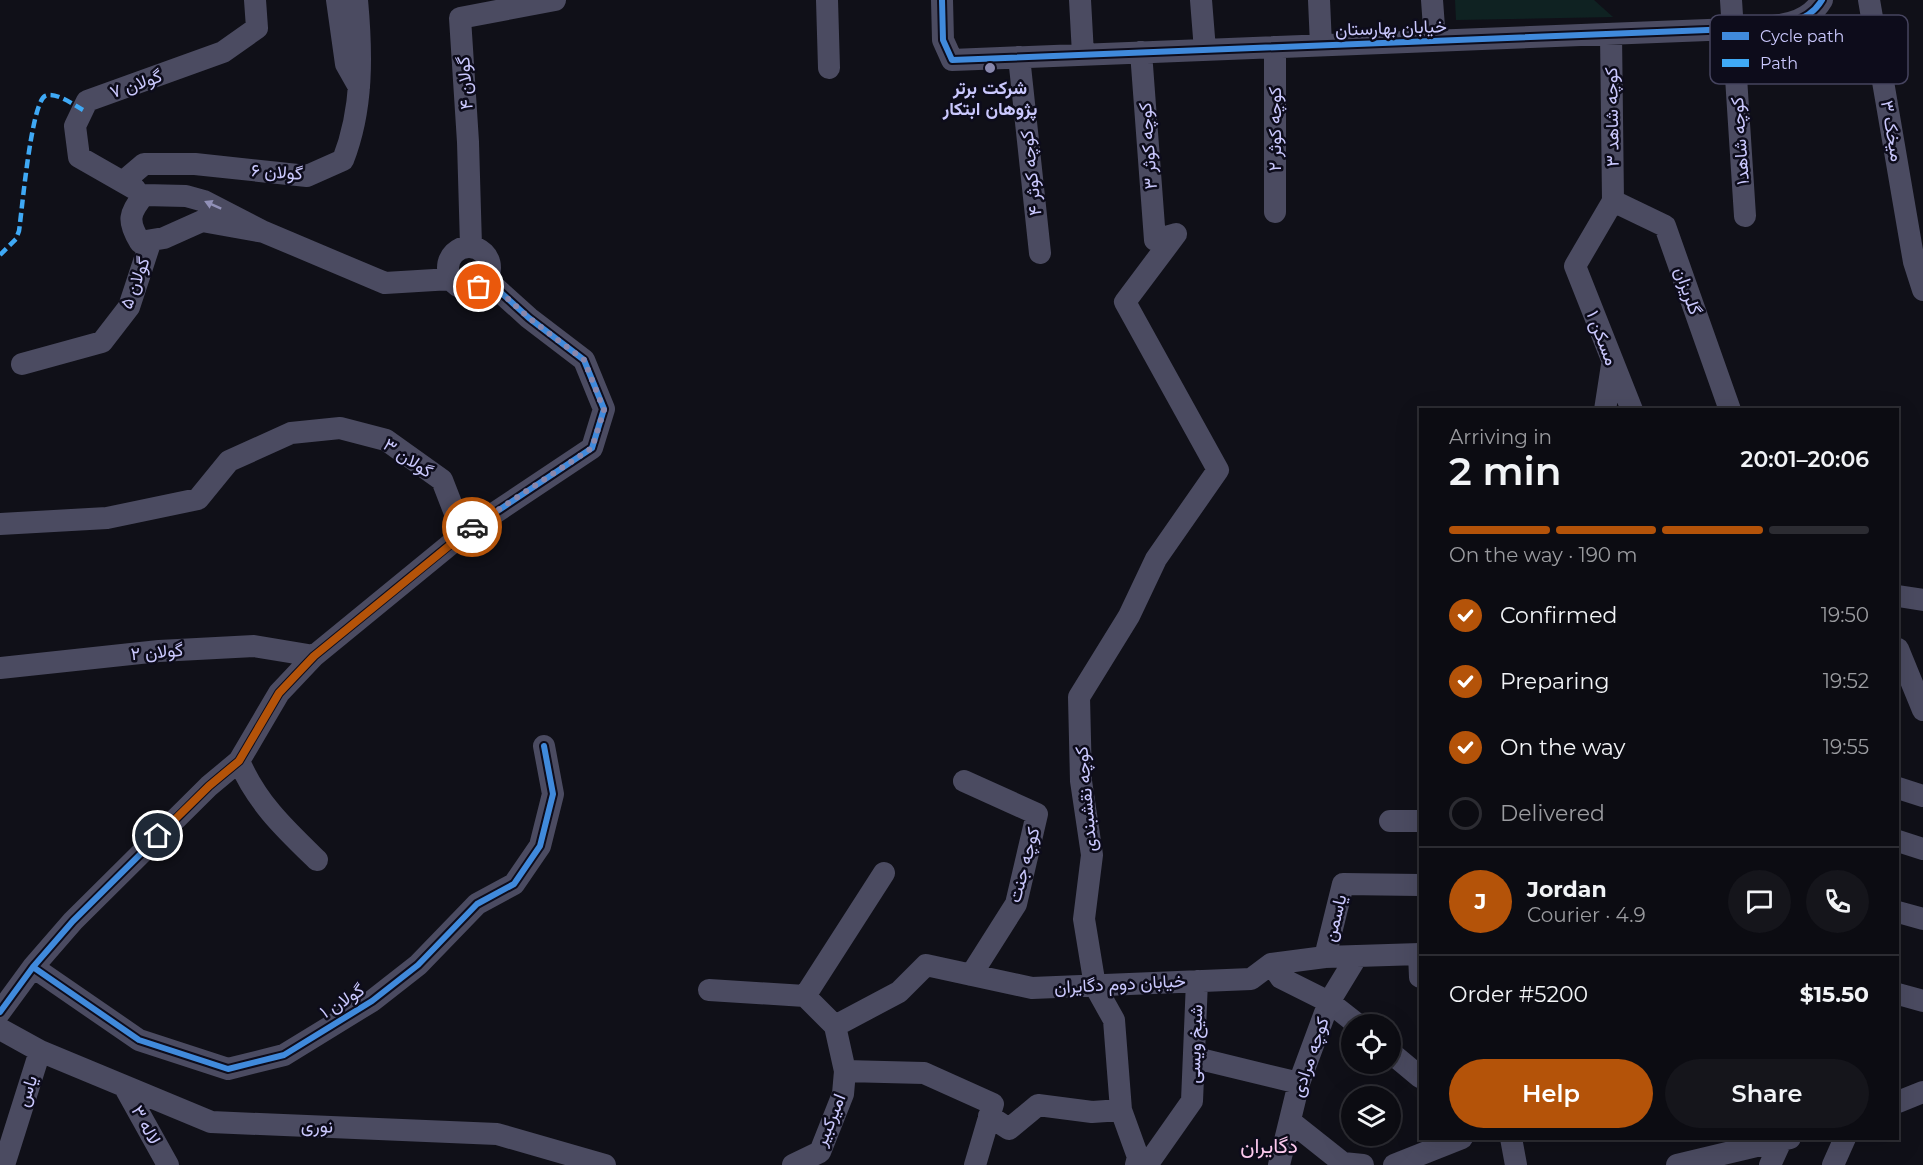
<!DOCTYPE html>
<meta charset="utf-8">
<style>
:root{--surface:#0c0c12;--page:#15151b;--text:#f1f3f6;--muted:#9a9b9f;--line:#2c2c32;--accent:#b45309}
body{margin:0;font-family:Montserrat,Vazirmatn,sans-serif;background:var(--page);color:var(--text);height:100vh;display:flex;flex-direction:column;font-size:22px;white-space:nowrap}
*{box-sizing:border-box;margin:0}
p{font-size:20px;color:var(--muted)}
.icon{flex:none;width:33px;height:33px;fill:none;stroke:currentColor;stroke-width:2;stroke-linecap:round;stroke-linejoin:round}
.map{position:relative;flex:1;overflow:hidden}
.side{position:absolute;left:1419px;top:408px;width:480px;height:732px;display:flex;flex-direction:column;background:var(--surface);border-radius:0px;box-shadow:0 6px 24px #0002,0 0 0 2px var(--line)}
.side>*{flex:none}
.controls{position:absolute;left:1341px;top:1014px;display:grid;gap:12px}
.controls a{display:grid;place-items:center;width:60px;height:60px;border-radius:50%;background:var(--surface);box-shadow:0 6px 24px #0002,0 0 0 2px var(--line);font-size:30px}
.pin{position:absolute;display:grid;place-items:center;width:51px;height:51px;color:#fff;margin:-26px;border:3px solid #fff;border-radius:50%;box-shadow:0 2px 6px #0007}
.courier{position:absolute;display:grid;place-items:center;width:60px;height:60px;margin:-30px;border:4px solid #b45309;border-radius:50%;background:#fff;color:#222;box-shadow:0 2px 8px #0007}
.head em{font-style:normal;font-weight:600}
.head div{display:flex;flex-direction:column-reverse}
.head{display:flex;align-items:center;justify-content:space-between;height:102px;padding:0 30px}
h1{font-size:39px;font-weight:600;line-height:45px}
.bar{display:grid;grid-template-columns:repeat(4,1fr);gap:9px 6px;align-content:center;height:72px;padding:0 30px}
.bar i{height:8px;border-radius:4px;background:var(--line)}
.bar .active{background:var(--accent)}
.bar p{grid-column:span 4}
.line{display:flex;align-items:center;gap:15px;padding:0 30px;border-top:2px solid var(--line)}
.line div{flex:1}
.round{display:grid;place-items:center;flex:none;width:63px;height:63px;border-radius:32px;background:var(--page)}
ol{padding:0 30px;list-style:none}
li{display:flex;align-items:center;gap:18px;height:66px}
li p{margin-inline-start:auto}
li .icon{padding:6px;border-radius:50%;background:var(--accent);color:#fff;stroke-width:4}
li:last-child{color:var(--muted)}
li i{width:33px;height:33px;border:3px solid var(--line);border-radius:50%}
.cta{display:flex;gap:12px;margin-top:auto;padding:12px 30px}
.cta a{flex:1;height:69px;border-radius:36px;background:var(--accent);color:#fff;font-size:24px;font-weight:600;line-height:69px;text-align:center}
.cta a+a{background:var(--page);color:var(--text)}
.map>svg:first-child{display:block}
.green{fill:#0f2222}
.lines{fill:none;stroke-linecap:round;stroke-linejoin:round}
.minor{stroke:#4b4b61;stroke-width:22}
.quiet{stroke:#3fa9f5;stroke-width:4.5;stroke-dasharray:9 4.5;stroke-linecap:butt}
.cycleway-casing{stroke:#0d0c1b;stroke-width:10}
.cycleway{stroke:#408adc;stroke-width:6}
.oneway{fill:#9190b7}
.done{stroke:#8988ad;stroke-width:6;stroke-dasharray:0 10.8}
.route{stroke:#b45309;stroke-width:8}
.poi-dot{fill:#8988ad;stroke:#0d0c1b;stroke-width:2}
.labels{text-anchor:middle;stroke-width:5;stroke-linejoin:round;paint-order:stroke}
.street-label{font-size:18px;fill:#cac8fd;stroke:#0d0c1b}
.poi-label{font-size:18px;font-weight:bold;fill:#cac8fd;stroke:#0d0c1b}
.quarter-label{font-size:21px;fill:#fdcaee;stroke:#0d0c1b}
.key{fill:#0d0c1b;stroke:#46445f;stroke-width:1.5}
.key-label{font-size:16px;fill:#cac8fd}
</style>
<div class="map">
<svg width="1923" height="1165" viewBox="0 0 1923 1165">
<rect width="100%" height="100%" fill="#101018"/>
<!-- green -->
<path class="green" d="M1455 0H1594L1613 17 1456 20Z"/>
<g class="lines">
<!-- minor -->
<path class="minor" d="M337 0 346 64 359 87
M827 0 829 68
M942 0 943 40 952 60 1733 29C1765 26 1804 30 1822 0
M1080 0 1083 54
M1201 0 1205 50
M1319 0 1321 45
M1432 0 1435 41
M1731 0 1745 216
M1869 0 1914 262 1923 290
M1611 34 1613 201
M1019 57 1040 253
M124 181 144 164H195L307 176 343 160C363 109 362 54 357 0
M135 189 79 157 75 126 87 101 223 52 257 28 255 0
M1613 201 1665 226 1730 410
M1613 201 1575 266 1632 410
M1275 212V47
M264 232 202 221 164 238 140 242C127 221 129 213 144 195L186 196 204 201 264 232 385 283 451 279
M471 246 468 142 460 18 555 0
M448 268a21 21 0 1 1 42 0a21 21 0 1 1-42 0Z
M22 364 102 342 129 307 150 243
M1605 410 1612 365
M0 524 107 518 198 499 229 461 291 433 340 428 386 440 442 480 463 534
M1898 596 1923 600
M1898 649 1923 710
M0 668 159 651 254 646 314 656
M239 761C257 803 285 829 317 860
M964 781 1037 814 1016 904 971 975
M1898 788 1923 796
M1390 821H1420
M1898 841 1923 849
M1898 912 1923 919
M1419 954 1420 977
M1325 957 1343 884 1420 885
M1271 964 1281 978 1329 1002 1357 1024
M33 967 139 1040 228 1069 284 1055 372 1001 418 965 477 904 514 884 540 846 553 794 544 746
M709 990 805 996 835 1026
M1898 994 1923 1001
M805 996 884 873
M0 1012 33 967 73 921 209 786 239 761 279 693 314 656 463 534 592 448 604 409 584 360 529 318 487 280
M835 1026 899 992 926 965 1032 988 1251 979 1271 964 1325 957 1420 954
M0 1029 40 1051 211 1122 497 1134 605 1165
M1390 1052 1420 1077
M1196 1058 1299 1083
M845 1071 924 1073 993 1104 975 1165
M124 1086 168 1165
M1898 1102 1923 1092
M989 1116 1009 1129 1038 1105 1092 1112 1121 1110
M1290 1121 1343 1163 1363 1165
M1511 1138 1516 1165
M4 1165 40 1051
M793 1165 820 1152 843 1094 845 1071 835 1026
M1136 1165 1138 1157 1121 1110 1114 1020 1095 986 1084 919 1092 855 1081 781 1079 697 1129 616 1156 559 1218 470 1125 302 1176 234 1155 240 1141 52
M1147 1165 1192 1101 1197 981
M1279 1165 1299 1083 1329 1002 1357 956
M1394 1165 1462 1138
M1677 1165 1790 1138
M1770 1165 1781 1141
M1833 1165 1845 1138"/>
<!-- quiet -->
<path class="quiet" d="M0 255 16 239 19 231C22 211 31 104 45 96 55 91 74 105 83 110"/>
<defs>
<path id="cycleway" d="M942 0 943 40 952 60 1733 29C1765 26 1804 30 1822 0
M33 967 139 1040 228 1069 284 1055 372 1001 418 965 477 904 514 884 540 846 553 794 544 746
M0 1012 33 967 73 921 209 786 239 761 279 693 314 656 463 534 592 448 604 409 584 360 529 318 487 280"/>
</defs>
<!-- cycleway casing -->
<use href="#cycleway" class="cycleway-casing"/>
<!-- cycleway -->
<use href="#cycleway" class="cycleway"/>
</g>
<!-- one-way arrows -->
<defs><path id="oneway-solid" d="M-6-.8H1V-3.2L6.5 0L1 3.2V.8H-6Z" transform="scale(1.5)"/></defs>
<use class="oneway" href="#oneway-solid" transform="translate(213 205) rotate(-156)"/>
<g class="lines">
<!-- done -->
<path class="done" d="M472 527 592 448 604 410 584 360 529 318 487 280 479 287"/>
<!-- route -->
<path class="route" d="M158 836 209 786 239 761 279 693 314 656 472 527"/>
</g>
<!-- markers -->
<circle class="poi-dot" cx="990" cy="68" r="6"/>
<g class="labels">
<!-- street labels -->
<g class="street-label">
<text transform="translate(1391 28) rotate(-2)" y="6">خیابان بهارستان</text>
<text transform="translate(465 83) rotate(-94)" y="6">گولان ۴</text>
<text transform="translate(136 84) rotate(-19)" y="6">گولان ۷</text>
<text transform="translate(1612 117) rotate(-91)" y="6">کوچه شاهد ۳</text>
<text transform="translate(1275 129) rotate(-90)" y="6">کوچه کوثر ۲</text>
<text transform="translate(1892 131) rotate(80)" y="6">میخک ۳</text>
<text transform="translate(1740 141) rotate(-94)" y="6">کوچه شاهد۱</text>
<text transform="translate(1148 146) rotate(-94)" y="6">کوچه کوثر ۳</text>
<text transform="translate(277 172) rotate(4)" y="6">گولان ۶</text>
<text transform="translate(1031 173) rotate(-96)" y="6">کوچه کوثر ۴</text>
<text transform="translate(135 283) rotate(-69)" y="6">گولان ۵</text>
<text transform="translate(1688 291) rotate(71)" y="6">گلریزان</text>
<text transform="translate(1602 338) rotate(69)" y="6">مسکن ۱</text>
<text transform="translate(408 458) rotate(34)" y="6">گولان ۳</text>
<text transform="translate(157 652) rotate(-5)" y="6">گولان ۲</text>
<text transform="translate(1086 799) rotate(-95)" y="6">کوچه نقشبندی</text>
<text transform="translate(1024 865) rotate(-75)" y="6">کوچه جنت</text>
<text transform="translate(1335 918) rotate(-76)" y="6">یاسمن</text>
<text transform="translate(1120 984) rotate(-3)" y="6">خیابان دوم دگایران</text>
<text transform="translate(342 1001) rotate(-32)" y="6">گولان ۱</text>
<text transform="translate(1195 1044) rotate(-88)" y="6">شیخ ویسی</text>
<text transform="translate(1310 1057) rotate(-71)" y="6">کوچه مرادی</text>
<text transform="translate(27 1091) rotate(-72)" y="6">یاس</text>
<text transform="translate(830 1120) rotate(-68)" y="6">امیرکبیر</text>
<text transform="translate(146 1125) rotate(61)" y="6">لاله ۳</text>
<text transform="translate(317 1126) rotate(2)" y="6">نوری</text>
</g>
<!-- poi labels -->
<g class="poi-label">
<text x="990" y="94">شرکت برتر<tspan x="990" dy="21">پژوهان ابتکار</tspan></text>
</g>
<!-- quarter labels -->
<g class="quarter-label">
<text x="1269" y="1153">دگایران</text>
</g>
</g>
<!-- legend -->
<rect x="1710" y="15" width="198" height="69" rx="9" class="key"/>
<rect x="1722" y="32" width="27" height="8" fill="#408adc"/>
<rect x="1722" y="59" width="27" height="8" fill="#3fa9f5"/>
<g class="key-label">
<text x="1760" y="42">Cycle path</text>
<text x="1760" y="69">Path</text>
</g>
</svg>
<div class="controls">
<a><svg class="icon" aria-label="locate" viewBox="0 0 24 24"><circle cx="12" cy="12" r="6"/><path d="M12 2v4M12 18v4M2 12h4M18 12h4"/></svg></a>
<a><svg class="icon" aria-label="layers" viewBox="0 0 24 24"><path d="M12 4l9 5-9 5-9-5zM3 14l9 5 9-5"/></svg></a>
</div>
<div class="pin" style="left:479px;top:287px;background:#ea580c"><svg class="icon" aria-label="bag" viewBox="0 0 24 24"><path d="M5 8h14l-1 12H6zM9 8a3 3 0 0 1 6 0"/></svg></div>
<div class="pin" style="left:158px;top:836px;background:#1f2937"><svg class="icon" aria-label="home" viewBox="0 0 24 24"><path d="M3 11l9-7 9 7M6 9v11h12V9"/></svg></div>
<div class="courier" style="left:472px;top:527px"><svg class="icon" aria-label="car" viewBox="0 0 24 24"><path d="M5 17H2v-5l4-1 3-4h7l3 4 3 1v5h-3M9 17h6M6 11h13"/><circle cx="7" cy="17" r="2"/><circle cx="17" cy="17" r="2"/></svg></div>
<section class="side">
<div class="head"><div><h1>2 min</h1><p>Arriving in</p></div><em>20:01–20:06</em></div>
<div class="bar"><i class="active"></i><i class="active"></i><i class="active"></i><i></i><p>On the way · 190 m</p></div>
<ol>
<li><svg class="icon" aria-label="check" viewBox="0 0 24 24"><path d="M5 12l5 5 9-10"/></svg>Confirmed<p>19:50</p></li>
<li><svg class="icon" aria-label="check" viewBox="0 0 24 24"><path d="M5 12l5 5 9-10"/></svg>Preparing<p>19:52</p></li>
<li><svg class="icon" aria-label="check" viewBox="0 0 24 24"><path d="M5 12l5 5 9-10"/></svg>On the way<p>19:55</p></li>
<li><i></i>Delivered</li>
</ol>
<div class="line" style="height:108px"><b class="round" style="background:var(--accent);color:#fff">J</b><div><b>Jordan</b><p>Courier · 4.9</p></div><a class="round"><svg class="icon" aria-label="chat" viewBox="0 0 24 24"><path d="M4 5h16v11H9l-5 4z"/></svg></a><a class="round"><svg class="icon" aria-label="phone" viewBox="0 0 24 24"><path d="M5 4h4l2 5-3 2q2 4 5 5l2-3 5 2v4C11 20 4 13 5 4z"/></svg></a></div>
<div class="line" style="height:78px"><div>Order #5200</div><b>$15.50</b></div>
<div class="cta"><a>Help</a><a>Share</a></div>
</section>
</div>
